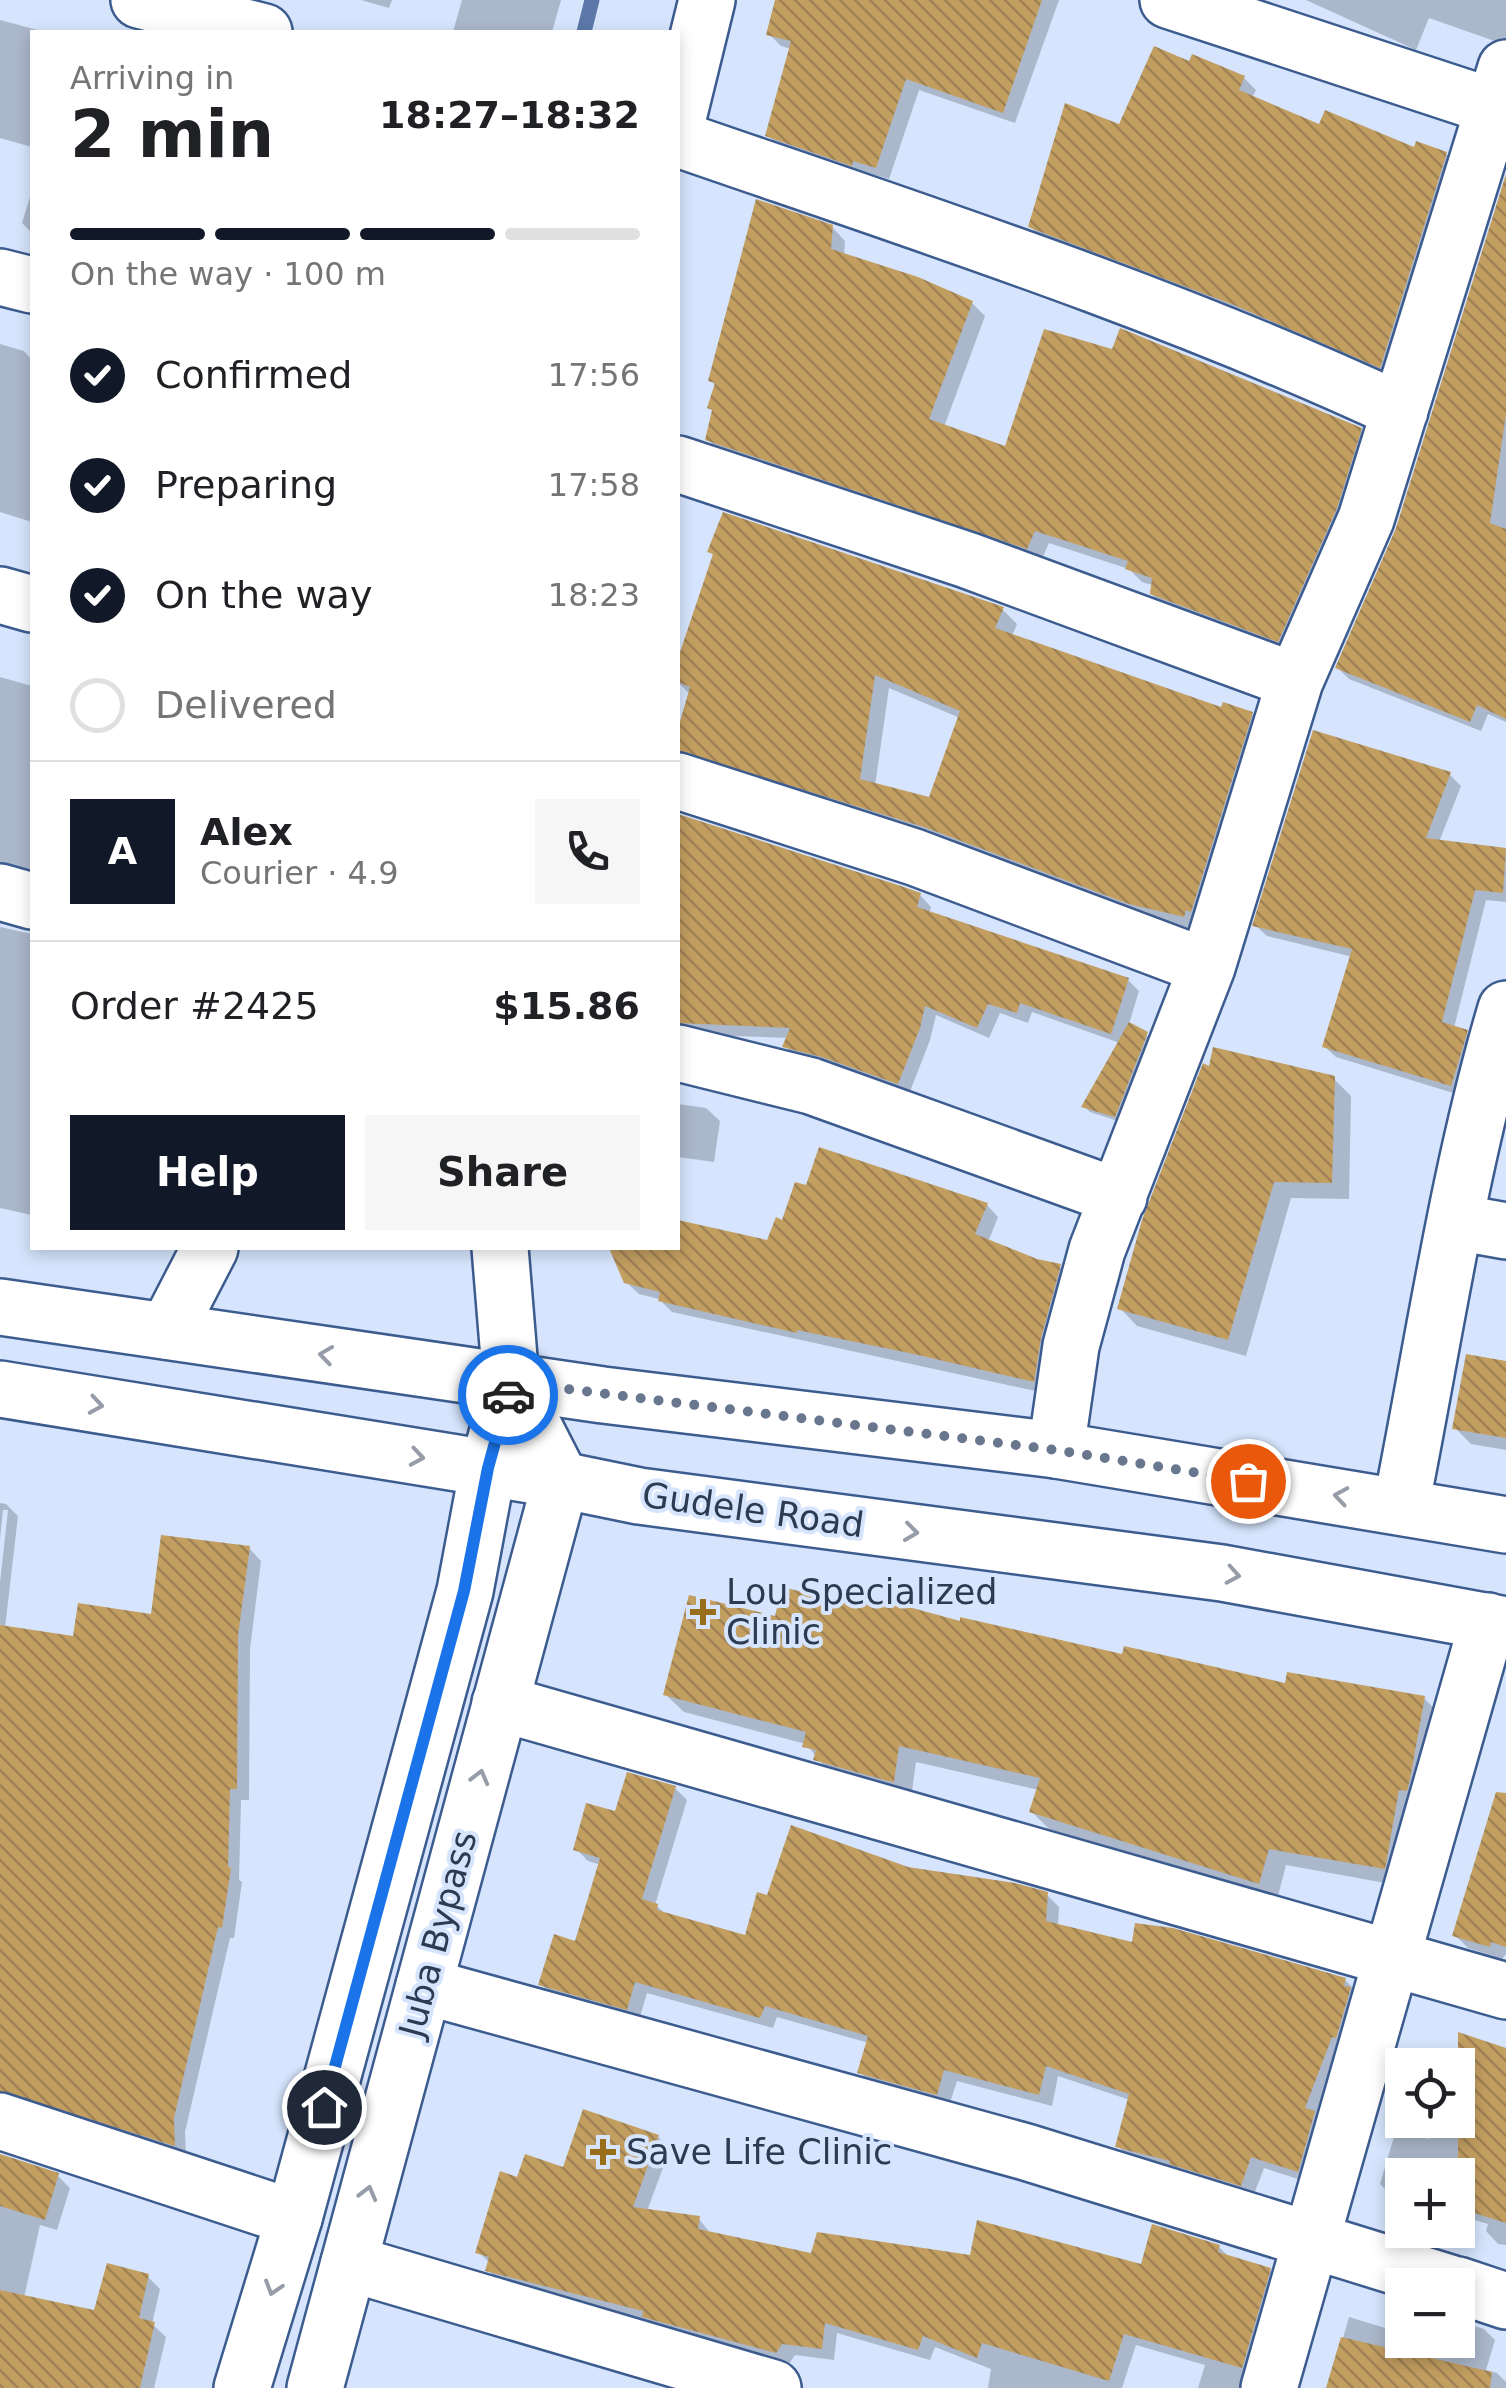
<!DOCTYPE html>
<meta charset="utf-8">
<style>
:root{--surface:#fff;--page:#f6f6f6;--text:#202124;--muted:#757577;--line:#e0e0e0;--accent:#111827}
body{margin:0;font-family:"DejaVu Sans",sans-serif;background:var(--page);color:var(--text);height:100vh;display:flex;flex-direction:column;font-size:38px;white-space:nowrap}
*{box-sizing:border-box;margin:0}
p{font-size:32px;color:var(--muted)}
.icon{flex:none;width:55px;height:55px;fill:none;stroke:currentColor;stroke-width:2;stroke-linecap:round;stroke-linejoin:round}
.map{position:relative;flex:1;overflow:hidden}
.details{position:absolute;left:30px;top:30px;width:650px;height:1220px;display:flex;flex-direction:column;background:var(--surface);border-radius:0px;box-shadow:0 5px 15px #0003}
.details>*{flex:none}
.fabs{position:absolute;left:1385px;top:2048px;display:grid;gap:20px}
.fabs a{display:grid;place-items:center;width:90px;height:90px;border-radius:0px;background:var(--surface);box-shadow:0 5px 15px #0003;font-size:50px}
.pin{position:absolute;display:grid;place-items:center;width:85px;height:85px;color:#fff;margin:-42px;border:5px solid #fff;border-radius:50%;box-shadow:0 2px 10px #0007}
.courier{position:absolute;display:grid;place-items:center;width:100px;height:100px;margin:-50px;border:8px solid #1a73e8;border-radius:50%;background:#fff;color:#222;box-shadow:0 2px 12px #0007}
.overview em{font-style:normal;font-weight:700}
.overview div{display:flex;flex-direction:column-reverse}
.overview{display:flex;align-items:center;justify-content:space-between;height:170px;padding:0 40px}
h1{font-size:65px;font-weight:700;line-height:75px}
.bar{display:grid;grid-template-columns:repeat(4,1fr);gap:15px 10px;align-content:center;height:120px;padding:0 40px}
.bar i{height:12px;border-radius:8px;background:var(--line)}
.bar .current{background:var(--accent)}
.bar p{grid-column:span 4}
.line{display:flex;align-items:center;gap:25px;padding:0 40px;border-top:2px solid var(--line)}
.line div{flex:1}
.round{display:grid;place-items:center;flex:none;width:105px;height:105px;border-radius:0px;background:var(--page)}
ol{padding:0 40px;list-style:none}
li{display:flex;align-items:center;gap:30px;height:110px}
li p{margin-inline-start:auto}
li .icon{padding:10px;border-radius:50%;background:var(--accent);color:#fff;stroke-width:4}
li:last-child{color:var(--muted)}
li i{width:55px;height:55px;border:5px solid var(--line);border-radius:50%}
.primary-button{display:flex;gap:20px;margin-top:auto;padding:20px 40px}
.primary-button a{flex:1;height:115px;border-radius:0px;background:var(--accent);color:#fff;font-size:40px;font-weight:700;line-height:115px;text-align:center}
.primary-button a+a{background:var(--page);color:var(--text)}
.map>svg:first-child{display:block}
.shadow{fill:#0003;fill-rule:evenodd}
.lines{fill:none;stroke-linecap:round;stroke-linejoin:round}
.stream{stroke:#5b78a9;stroke-width:15}
.building{fill:url(#building-back-hatch);fill-rule:evenodd}
.minor-casing{stroke:#3c5b8e;stroke-width:60}
.major-casing{stroke:#3c5b8e;stroke-width:60}
.highway-casing{stroke:#3c5b8e;stroke-width:60}
.minor{stroke:#fff;stroke-width:55}
.major{stroke:#fff;stroke-width:55}
.highway{stroke:#fff;stroke-width:55}
.oneway{stroke:#969ca8}
.done{stroke:#68768e;stroke-width:10;stroke-dasharray:0 18}
.route{stroke:#1a73e8;stroke-width:12}
.poi-dot{fill:#986e1b;stroke:#d6e5fd;stroke-width:4}
.labels{text-anchor:middle;stroke-width:8;stroke-linejoin:round;paint-order:stroke}
.street-label{font-size:35px;fill:#2c3a52;stroke:#d6e5fd}
.poi-label{font-size:35px;fill:#2c3a52;stroke:#d6e5fd;text-anchor:start}
</style>
<div class="map">
<svg width="1506" height="2388" viewBox="0 0 1506 2388">
<defs>
<pattern id="building-back-hatch" width="6" height="6" patternUnits="userSpaceOnUse" patternTransform="scale(2.5)"><rect width="6" height="6" fill="#c39e61"/><path d="M-1 5l2 2M0 0l6 6M5-1l2 2" fill="none" stroke="#9f8253"/></pattern>
</defs>
<rect width="100%" height="100%" fill="#d6e5fd"/>
<!-- shadow -->
<path class="shadow" d="M361 0H392L389 8Z
M462 0H561L552 32H453Z
M778 0H1059L1015 123 919 90 889 179 866 172 864 176 780 148 768 135 791 49 781 46 769 34Z
M1306 0H1506V45L1429 18 1416 50Z
M0 20 45 32H32V147L0 138Z
M1244 78 1256 90 1252 98 1321 127 1446 154 1458 166 1392 378 1043 239 1031 227 1121 127Z
M1506 182V722L1488 714 1481 731 1349 679 1338 668 1398 529Z
M32 190V233L22 223Z
M832 227 845 241 844 256 972 303 985 316 944 427 1006 449 1360 430 1374 444 1292 653 1163 606 1150 592 1152 585 1142 582 1129 569 1049 543 1041 561 721 453 708 439 716 386 711 381Z
M0 344 24 351 32 360V522L0 512Z
M710 552 1002 609 1017 624 1012 636 1223 710 1252 714 1266 729 1199 930 1146 918 678 755V736L690 695 678 682V670L715 557ZM889 688 960 718 930 800 875 786Z
M0 677 32 686V876H0Z
M1450 775 1461 786 1439 842 1506 850V902L1486 900 1454 1028 1466 1032 1478 1043 1463 1096 1336 1057 1324 1046 1353 957 1267 936 1255 925Z
M678 816 903 889 920 895 931 907 929 914 1128 980 1139 991 1129 1024 1153 1040 1121 1122 1090 1112 1084 1106 1120 1043 1032 1012 1028 1023 1000 1013 989 1038 936 1015 930 1040 909 1094 796 1057 785 1046 789 1038 678 1034Z
M0 927 32 934V1215L0 1208Z
M1334 1079 1351 1096 1349 1199 1291 1198 1246 1356 1137 1326 1120 1308Z
M678 1104 706 1108 720 1121 714 1162 678 1157Z
M987 1205 998 1217 988 1242 1037 1262 1060 1267 1071 1278 1045 1393 672 1312 659 1299 639 1294 626 1282 612 1248H678V1222L769 1243Z
M1506 1367V1450L1471 1444 1455 1428Z
M0 1503 6 1504 18 1516 5 1628 75 1639 153 1617 249 1548 261 1561 250 1649 249 1800H241L239 1880 242 1882 234 1938H230L185 2132 186 2156 0 2106V1583L8 1510H3L0 1539Z
M842 1604 1287 1686 1424 1698 1441 1716 1402 1886 1286 1865 1277 1900 1049 1829 1032 1812 1039 1790 916 1762 911 1799 833 1777 806 1744 684 1712 666 1695 777 1620Z
M675 1788 687 1800 655 1905 667 1915 747 1938 768 1898 908 1870 1047 1895 1059 1907 1058 1926 1134 1945 1345 1980 1357 1992 1310 2183 1264 2168 1253 2197 1130 2158 1118 2146 1130 2100 1058 2076 1052 2106 957 2081 949 2106 873 2085 860 2072 869 2043 777 2017 773 2028 647 1993 639 2020 554 1997 541 1984 577 1944 601 1865 588 1861 576 1849 617 1815Z
M1506 1846V1954L1502 1959 1468 1948 1455 1935Z
M1463 2036 1506 2051V2245L1498 2244 1486 2231 1488 2224 1458 2215V2175H1402V2199L1392 2196 1380 2184 1396 2130 1429 2139 1435 2120H1458V2065H1454Z
M658 2137 670 2149 647 2211 699 2219 711 2234 813 2256 972 2258 1142 2267 1219 2247 1231 2259 1270 2270 1282 2282 1251 2388H1198L1205 2365 1136 2345 1122 2388H988L991 2369 935 2347 930 2360 837 2333 834 2360 795 2355 789 2364 657 2328 648 2320 500 2282 488 2270 490 2263 478 2252 519 2180 565 2170Z
M0 2157 58 2176 70 2188 57 2230 40 2225 24 2298 96 2313 148 2277 160 2289 152 2324 166 2337 154 2388H0Z
M1349 2317 1402 2333V2340H1427L1442 2344 1443 2340H1458V2321L1484 2329 1495 2340 1486 2370 1497 2373 1506 2382V2388H1329Z"/>
<g class="lines">
<!-- stream -->
<path class="stream" d="M584 32 592 0"/>
</g>
<!-- building -->
<path class="building" d="M775 0H1042L1003 113 906 79 876 168 853 161 852 166 765 136 791 41 766 35Z
M1154 46 1189 61 1192 54 1245 76 1239 90 1319 124 1325 110 1414 147 1416 141 1447 152 1380 368 1234 305 1028 227 1065 103 1119 124Z
M1506 174V414L1490 523 1506 529V719L1477 705 1470 722 1335 668 1396 528Z
M756 199 833 225 831 249 918 277 973 301 929 419 1005 446 1044 329 1112 349 1120 328 1362 428 1337 508 1278 642 1150 594 1152 578 1125 569 1128 561 1035 531 1027 549 705 440 712 410 707 408 715 383 708 381Z
M723 512 1004 607 995 628 1221 707 1223 702 1253 712 1191 912 1186 910 1184 917 1129 904 924 827 678 751V728L690 687 678 682V658L713 554 707 552ZM875 675 960 711 929 797 860 779Z
M1313 730 1451 772 1426 838 1506 848 1503 893 1475 890 1442 1022 1468 1030 1451 1086 1322 1047 1352 949 1252 926Z
M678 814 904 887 921 893 917 907 1129 978 1111 1034 1020 1003 1017 1013 988 1004 977 1028 925 1006 920 1028 898 1084 822 1057 782 1047 790 1028 678 1023Z
M1129 1022 1148 1032 1115 1117 1081 1107Z
M1213 1047 1335 1076 1332 1183 1274 1182 1228 1340 1117 1309 1142 1220 1203 1063 1209 1066Z
M819 1147 988 1203 975 1234 1037 1259 1061 1264 1041 1338 1034 1382 914 1354 797 1330V1333L658 1301 660 1292 624 1283 609 1248H678V1220L767 1240 776 1217 782 1220 795 1182 806 1185Z
M1466 1354 1506 1361V1438L1452 1429Z
M161 1535 250 1546 238 1636 237 1789H230L228 1867 231 1868 222 1928 218 1927 174 2118 175 2146 0 2091V1625L73 1636 78 1603 151 1614Z
M782 1587 840 1601 843 1589 960 1621V1617L1122 1654 1124 1646 1285 1683 1287 1672 1425 1696 1410 1779 1407 1791 1399 1790 1385 1869 1269 1849 1259 1884 1029 1812 1040 1778 899 1746 894 1782 888 1781 813 1760 816 1750 802 1747 806 1732 663 1695 689 1595 775 1616Z
M627 1772 676 1786 642 1899 658 1904 657 1910 745 1935 757 1892 767 1895 791 1825 908 1867 1015 1883 1048 1892 1046 1921 1132 1942 1135 1923 1173 1928 1346 1978 1344 1986 1351 1987 1336 2038 1332 2037 1305 2108 1315 2111 1298 2172 1251 2157 1241 2186 1169 2164 1170 2161 1115 2147 1129 2094 1046 2066 1039 2095 944 2070 937 2095 857 2073 868 2036 765 2006 760 2018 635 1982 627 2010 538 1985 554 1934 575 1941 600 1858 573 1850 586 1803 615 1811Z
M1496 1792 1506 1793V1947L1491 1942 1490 1947 1452 1936Z
M1458 2032 1506 2048V2223L1458 2208Z
M583 2109 659 2135 633 2207 700 2216 698 2229 811 2253 817 2232 970 2255 977 2220 1141 2264 1152 2224 1220 2245 1218 2252 1271 2268 1242 2368 1124 2334 1109 2381 982 2343 977 2358 923 2336 918 2350 825 2323 822 2349 782 2344 776 2353 642 2317 643 2311 485 2271 489 2257 475 2253 500 2171 517 2177 525 2154 563 2167Z
M0 2154 59 2173 45 2220 0 2206Z
M107 2263 149 2274 139 2318 155 2322 140 2388H0V2290L94 2310Z
M1341 2337 1492 2372 1490 2388H1326Z"/>
<g class="lines">
<defs>
<path id="minor" d="M139 0 264 32
M1168 0 1506 111
M678 139C921 223 1166 302 1400 411
M0 277 32 285
M678 464 967 560 1295 681
M0 595 32 604
M678 781 914 857 1207 967
M0 892 32 901
M678 1053 811 1086 1119 1197
M1456 1222 1506 1231
M167 1331 210 1248
M1056 1450 1071 1346 1097 1250 1207 967 1295 681 1366 519 1506 68
M1401 1506C1434 1341 1458 1171 1506 1009
M500 1703 1506 1991
M424 1986 1026 2152 1456 2285
M0 2121 294 2218
M349 2263 773 2388
M1458 2285 1506 2301
M1269 2388 1488 1621"/>
<path id="major" d="M678 118 707 0
M242 2388 294 2218 465 1591 488 1468 511 1382 500 1248
M315 2388 561 1480 511 1382"/>
<path id="highway" d="M0 1307 603 1395 1056 1450 1506 1525
M0 1389 561 1480 639 1496 1222 1573 1506 1625"/>
</defs>
<!-- minor casing -->
<use href="#minor" class="minor-casing"/>
<!-- major casing -->
<use href="#major" class="major-casing"/>
<!-- highway casing -->
<use href="#highway" class="highway-casing"/>
<!-- minor -->
<use href="#minor" class="minor"/>
<!-- major -->
<use href="#major" class="major"/>
<!-- highway -->
<use href="#highway" class="highway"/>
</g>
<!-- one-way arrows -->
<defs><path id="oneway-chevron" d="M-2-3.5L2.5 0L-2 3.5" fill="none" stroke-width="1.6" stroke-linecap="round" stroke-linejoin="round" transform="scale(2.5)"/></defs>
<g class="oneway">
<use href="#oneway-chevron" transform="translate(326 1355) rotate(-172)"/>
<use href="#oneway-chevron" transform="translate(96 1405) rotate(9)"/>
<use href="#oneway-chevron" transform="translate(417 1457) rotate(9)"/>
<use href="#oneway-chevron" transform="translate(1341 1496) rotate(-171)"/>
<use href="#oneway-chevron" transform="translate(911 1532) rotate(7)"/>
<use href="#oneway-chevron" transform="translate(1233 1575) rotate(10)"/>
<use href="#oneway-chevron" transform="translate(480 1777) rotate(-75)"/>
<use href="#oneway-chevron" transform="translate(368 2193) rotate(-75)"/>
<use href="#oneway-chevron" transform="translate(273 2288) rotate(107)"/>
</g>
<g class="lines">
<!-- done -->
<path class="done" d="M508 1395 511 1382 1056 1450 1248 1481"/>
<!-- route -->
<path class="route" d="M324 2107 464 1591 488 1468 508 1395"/>
</g>
<!-- markers -->
<g class="poi-dot">
<path d="M698 1597h10v10h10v10h-10v10h-10v-10h-10v-10h10z"/>
<path d="M598 2137h10v10h10v10h-10v10h-10v-10h-10v-10h10z"/>
</g>
<g class="labels">
<!-- street labels -->
<g class="street-label">
<text transform="translate(753 1510) rotate(8)" y="12">Gudele Road</text>
<text transform="translate(438 1934) rotate(-75)" y="12">Juba Bypass</text>
</g>
<!-- poi labels -->
<g class="poi-label">
<text x="726" y="1604">Lou Specialized<tspan x="726" dy="40">Clinic</tspan></text>
<text x="626" y="2164">Save Life Clinic</text>
</g>
</g>
</svg>
<div class="fabs">
<a><svg class="icon" aria-label="locate" viewBox="0 0 24 24"><circle cx="12" cy="12" r="6"/><path d="M12 2v4M12 18v4M2 12h4M18 12h4"/></svg></a>
<a>+</a>
<a>−</a>
</div>
<div class="pin" style="left:1248px;top:1481px;background:#ea580c"><svg class="icon" aria-label="bag" viewBox="0 0 24 24"><path d="M5 8h14l-1 12H6zM9 8a3 3 0 0 1 6 0"/></svg></div>
<div class="pin" style="left:324px;top:2107px;background:#1f2937"><svg class="icon" aria-label="home" viewBox="0 0 24 24"><path d="M3 11l9-7 9 7M6 9v11h12V9"/></svg></div>
<div class="courier" style="left:508px;top:1395px"><svg class="icon" aria-label="car" viewBox="0 0 24 24"><path d="M5 17H2v-5l4-1 3-4h7l3 4 3 1v5h-3M9 17h6M6 11h13"/><circle cx="7" cy="17" r="2"/><circle cx="17" cy="17" r="2"/></svg></div>
<section class="details">
<div class="overview"><div><h1>2 min</h1><p>Arriving in</p></div><em>18:27–18:32</em></div>
<div class="bar"><i class="current"></i><i class="current"></i><i class="current"></i><i></i><p>On the way · 100 m</p></div>
<ol>
<li><svg class="icon" aria-label="check" viewBox="0 0 24 24"><path d="M5 12l5 5 9-10"/></svg>Confirmed<p>17:56</p></li>
<li><svg class="icon" aria-label="check" viewBox="0 0 24 24"><path d="M5 12l5 5 9-10"/></svg>Preparing<p>17:58</p></li>
<li><svg class="icon" aria-label="check" viewBox="0 0 24 24"><path d="M5 12l5 5 9-10"/></svg>On the way<p>18:23</p></li>
<li><i></i>Delivered</li>
</ol>
<div class="line" style="height:180px"><b class="round" style="background:var(--accent);color:#fff">A</b><div><b>Alex</b><p>Courier · 4.9</p></div><a class="round"><svg class="icon" aria-label="phone" viewBox="0 0 24 24"><path d="M5 4h4l2 5-3 2q2 4 5 5l2-3 5 2v4C11 20 4 13 5 4z"/></svg></a></div>
<div class="line" style="height:130px"><div>Order #2425</div><b>$15.86</b></div>
<div class="primary-button"><a>Help</a><a>Share</a></div>
</section>
</div>
